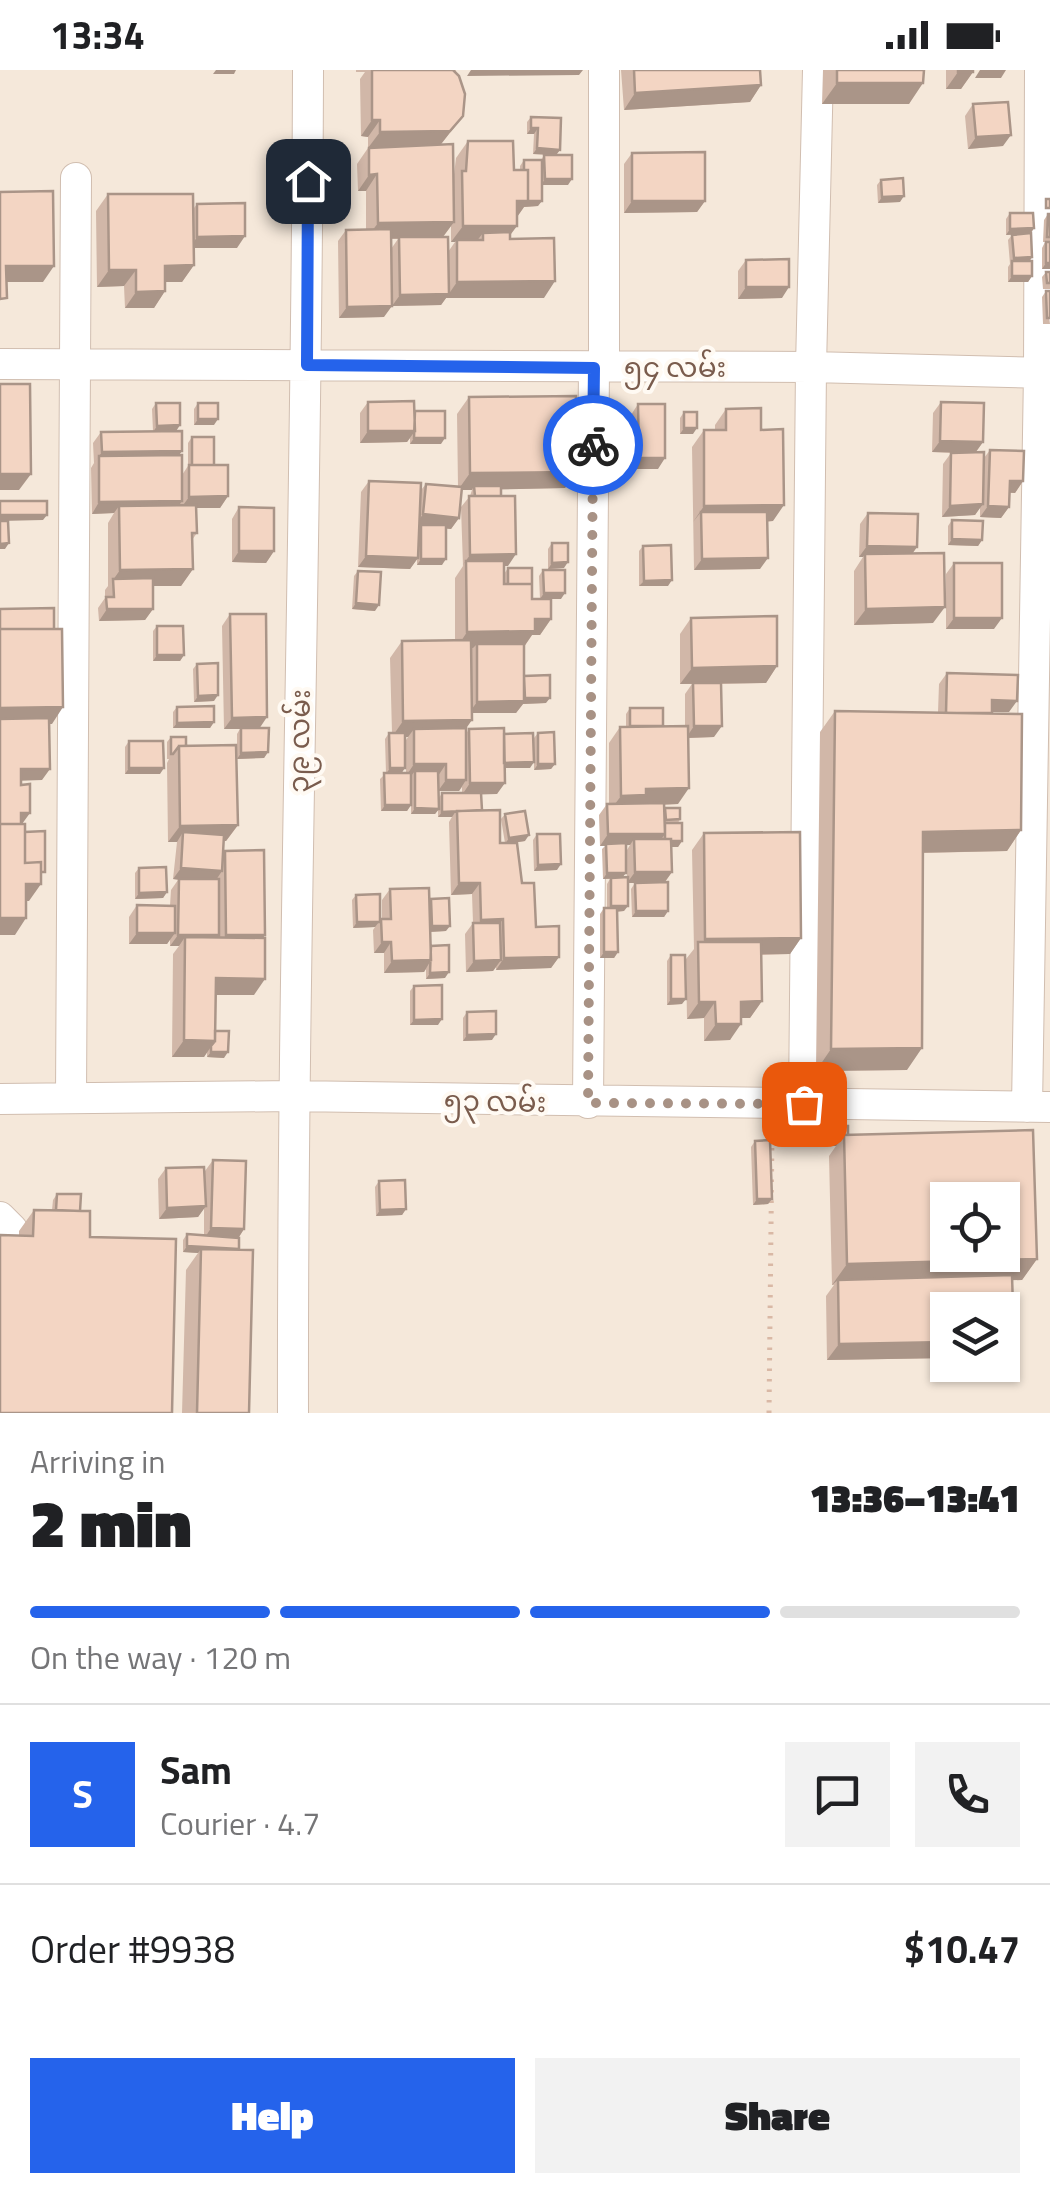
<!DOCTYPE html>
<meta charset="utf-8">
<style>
:root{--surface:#fff;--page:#f2f2f2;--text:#202124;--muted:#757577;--line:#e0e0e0;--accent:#2563eb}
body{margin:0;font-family:"Titillium Web","Noto Sans Myanmar",sans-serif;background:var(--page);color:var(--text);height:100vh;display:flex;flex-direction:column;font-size:38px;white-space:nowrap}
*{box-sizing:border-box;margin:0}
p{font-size:32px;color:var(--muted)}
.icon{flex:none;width:55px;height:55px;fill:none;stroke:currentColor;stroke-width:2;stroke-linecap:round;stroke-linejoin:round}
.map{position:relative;height:1343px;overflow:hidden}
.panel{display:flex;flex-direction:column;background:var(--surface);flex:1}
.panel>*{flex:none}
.fabs{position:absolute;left:930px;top:1112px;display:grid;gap:20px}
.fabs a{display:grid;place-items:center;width:90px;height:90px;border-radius:0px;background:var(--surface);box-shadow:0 2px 8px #0004;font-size:50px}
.pin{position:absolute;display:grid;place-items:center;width:85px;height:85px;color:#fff;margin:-42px;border-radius:20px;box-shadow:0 5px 15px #0006}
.courier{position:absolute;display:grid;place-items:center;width:100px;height:100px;margin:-50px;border:8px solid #2563eb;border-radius:50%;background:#fff;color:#222;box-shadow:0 2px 12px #0007}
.headline em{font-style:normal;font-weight:800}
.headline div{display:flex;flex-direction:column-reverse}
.headline{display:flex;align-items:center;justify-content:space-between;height:170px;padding:0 30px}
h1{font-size:65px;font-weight:800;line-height:75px}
.bar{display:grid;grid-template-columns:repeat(4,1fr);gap:15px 10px;align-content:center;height:120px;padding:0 30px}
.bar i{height:12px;border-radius:8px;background:var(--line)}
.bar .active{background:var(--accent)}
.bar p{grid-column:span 4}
.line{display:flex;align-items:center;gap:25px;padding:0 30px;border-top:2px solid var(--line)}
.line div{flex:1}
.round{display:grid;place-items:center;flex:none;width:105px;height:105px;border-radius:0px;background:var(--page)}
.cta{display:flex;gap:20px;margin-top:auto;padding:20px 30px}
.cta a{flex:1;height:115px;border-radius:0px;background:var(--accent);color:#fff;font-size:40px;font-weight:800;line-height:115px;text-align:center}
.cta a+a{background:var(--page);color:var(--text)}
.status{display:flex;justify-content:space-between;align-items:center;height:70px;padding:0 50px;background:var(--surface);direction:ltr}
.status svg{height:28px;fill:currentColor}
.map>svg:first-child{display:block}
.residential{fill:#f5e8da;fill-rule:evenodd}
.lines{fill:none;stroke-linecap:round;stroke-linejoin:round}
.minor-casing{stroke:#d1beb0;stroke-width:32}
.path{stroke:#d9b8a5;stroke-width:5;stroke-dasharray:2.5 8;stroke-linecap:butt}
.minor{stroke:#fff;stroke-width:30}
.wall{fill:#d1b7a8;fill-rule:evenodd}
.shaded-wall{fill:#aa9588}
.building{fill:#f3d5c3;stroke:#aa9588;stroke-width:2.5;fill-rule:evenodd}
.done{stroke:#a89285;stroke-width:10;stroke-dasharray:0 18}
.route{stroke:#2563eb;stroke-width:12}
.labels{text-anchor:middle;stroke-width:8;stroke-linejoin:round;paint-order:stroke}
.street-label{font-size:28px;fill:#7a5c4d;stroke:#fffaf3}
</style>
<div class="status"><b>13:34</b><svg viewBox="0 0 49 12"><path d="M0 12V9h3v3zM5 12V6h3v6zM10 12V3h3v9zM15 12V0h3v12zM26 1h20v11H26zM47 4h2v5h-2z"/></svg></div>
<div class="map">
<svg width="1050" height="1343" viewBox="0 0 1050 1343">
<rect width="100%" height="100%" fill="#fdf6ec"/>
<!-- residential -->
<path class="residential" d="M0 0H1050V1343H0ZM948 1130H1002V1185H948ZM948 1240H1002V1295H948Z"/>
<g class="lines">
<defs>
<path id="minor" d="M604 0V297
M0 294 811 297 1050 303
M71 1028 76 108
M0 1029 292 1026 1050 1037
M588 1033 594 297
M804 1034 811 297 818 0
M1027 1037 1039 303 1040 0
M0 1147 12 1159
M293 1343C292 895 307 448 308 0"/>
</defs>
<!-- minor casing -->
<use href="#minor" class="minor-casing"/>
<!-- path -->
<path class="path" d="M769 1343 772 1063"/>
<!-- minor -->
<use href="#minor" class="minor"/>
</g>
<!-- wall -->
<path class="wall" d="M356 0H456L455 2 463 46 441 74 453 113 456 88 468 71 514 100H520V96L524 90H541L544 85H550L533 84 534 64H527V52L531 47 560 80 556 85 568 115H542L538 136 524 137 517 147 510 165V169L544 228H446L441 235 392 236 391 179 398 169H391L384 247 339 248 338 171 346 160H366V121H358L357 94 368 78V67L361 66 360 9 365 2H356ZM451 156V172H455L448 182 443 167Z
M621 0H760L761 15 750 32 624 40Z
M823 0H924L909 34H822Z
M946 0H973V2L961 19H946Z
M973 34 1003 76 968 79 965 46Z
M632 83 705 131 697 142 624 143V94Z
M881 110 900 132 878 133 877 115Z
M108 124 194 138 197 134 237 178H194V195L182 212H165V221L154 238H125L124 216 97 217 96 141Z
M1010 143 1034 158 1031 163 1032 187 1030 191 1032 206 1028 212H1008V197L1010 194 1008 170 1012 165 1016 164 1006 165V149Z
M1048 144H1050V199H1042V178L1045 172H1043L1044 150Z
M746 190 782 228 738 229V201Z
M1046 202H1050V219H1043L1042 207Z
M1046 221 1050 254H1043L1042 227Z
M469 327 577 402 565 418 501 419 508 496H504V504L508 498 532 529 551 549 540 565H532L524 577V606L546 633 523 634 516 643H472L466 659V664L469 659 504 664 530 698H504L497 724H481L482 740 500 773H505L501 749 505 744 525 771 513 773 522 813 536 857 559 887 551 898 496 900V897L493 901 466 902 465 864 473 853 472 824 451 825 449 752 452 747H438V740L435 744H411V735L407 741H381L380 709 386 703 385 669 389 663H392L390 588 402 571H455V508L463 496 461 437 470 426 472 420H461L459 448 451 459 446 458 442 495H417V489L410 499 358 497 361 422 369 411 421 420 426 414 458 417 457 344ZM405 667H408L406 670V703H402ZM462 717V723H442L439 728V721H459Z
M368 332 415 341 441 374H410V368L407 372 360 373V343Z
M941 332 983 372 976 382 984 388 990 380 1023 411 1015 423H1010L1009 437 1001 448 980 447V437L975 445 942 447 943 394 951 383H953L932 382 933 343Z
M156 333 180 355 176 361 182 381 179 385 182 405 188 396V373L192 367 214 395 228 426 220 438H196L197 463 192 470 193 499 181 516H153V539L145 550 99 551 98 538 105 528V520L108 516V453L114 443 92 444 91 398 94 393 93 373 101 362 153 361 152 339Z
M198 333 214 355H194V339Z
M638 334 658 399H631V345Z
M726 339 761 360 773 451 767 452 760 499 694 500 692 377 704 360H715V355Z
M684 342 693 364H680V348Z
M239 437 274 481 266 493 232 492V449Z
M868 443 917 477 912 484 933 553 854 555V501L863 487H859L860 454Z
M952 450 982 470 978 476 948 475V456Z
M552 473 564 498 548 499V479Z
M643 476 668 516H639V481Z
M954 493 994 559H946V504Z
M543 500 561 529H540L539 506Z
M358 501 375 541 352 539 354 506Z
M230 544 259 658 268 682 264 688 237 689V664L240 659H224L222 556Z
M691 548 777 596 766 613 721 614 714 667 688 668 678 734 664 735V739L680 749 678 753 682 771 678 777H672V802L665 812 668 841 664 847H632L631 819 635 813H628L624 841 617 842 618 882 614 888H600V844L604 838H607V814L610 809H603L602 779 605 776H600L599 745 607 734H609V673L620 657 626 656V644L630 638 663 656H685V624L692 614H680V564ZM626 775H630L627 780V807H623Z
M157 556 184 585 180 591H153V561Z
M197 594 214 631 194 632 193 599Z
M947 603 1009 642H992L1021 760 1007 781 922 783 907 1000 816 1001 820 662 835 641 938 642 939 614Z
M177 637 214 652 210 658H173V642Z
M538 663 555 694 551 699 534 700V668Z
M171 667 186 676 238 755 226 771H224L223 784 225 781 265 865 262 868 254 925H216L215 961 224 988 207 987V982L204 987H172L173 884 179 876H170V869L167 874H129V847L137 835 170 836 171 820 178 810 173 809 177 772H168L167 693 169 689H167V672Z
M129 671 160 704H125V677Z
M704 763 801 868 790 884 761 885 762 931 750 948H741L730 970 704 971V948L687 949 686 889 694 879 692 780Z
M537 764 557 800 534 801 533 770Z
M139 798 167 822 163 828 135 829V803Z
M390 819 430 830 446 861 431 862V876L445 908 426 909V899L424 902 384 903V883H374L373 860 375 857 353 858 352 830 356 825 380 850 382 849V830Z
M671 885 682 934 667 935V891Z
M414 916 438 955H410V921Z
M467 942 492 970 463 971V948Z
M807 1055 848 1065 1037 1189 1022 1210H1012L1014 1270 1003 1287 948 1240V1288L827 1290 826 1226 834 1215H832L829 1086 836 1076H803V1061Z
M755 1071 772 1129 768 1134 753 1135 751 1077Z
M213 1090 244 1159 239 1167 238 1180 249 1343H182L186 1200 198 1183 183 1182V1170L187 1164 204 1165V1138L198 1147 159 1149 158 1109 166 1098 205 1101Z
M379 1111 406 1139 402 1145 376 1146 375 1117Z
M57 1124 80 1141 90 1167 19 1166V1161L34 1140H52L53 1130Z"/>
<!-- shaded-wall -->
<path class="shaded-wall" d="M216 0H236L234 4H213Z
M471 0H583L579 5 467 6Z
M980 0H1006L1001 8H975Z
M958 2H973L961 19H946Z
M837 13H923L909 34H822Z
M761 15 750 32 624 40 635 23Z
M463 46 438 78H368L380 62Z
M372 50H380L368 67 361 66Z
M531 58H538L534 64H527Z
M1011 65 1003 76 968 79 976 67Z
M537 78 560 80 556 85 533 84Z
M377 104 366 121H358L369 105Z
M545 109H572L568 115H541Z
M904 126 900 132 878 133 882 127Z
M517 131H542L538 136 524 137 517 147Z
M632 131H705L697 142 624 143Z
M454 152 442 168 366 169 378 153Z
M463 156H517L505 172 483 170V163L476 172 457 170 455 172H451Z
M1034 158 1030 164 1006 165 1010 159Z
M245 166 237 178H190L197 167Z
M1032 187 1028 193 1012 191 1010 194 1014 188Z
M1046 193H1050V199H1042Z
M194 195 182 212H153L165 196Z
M6 196H54L43 212H0Z
M109 200H136L124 216 97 217Z
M1012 206H1032L1028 212H1008Z
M555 211 544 228H446L457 212Z
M746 217H789L782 228 738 229Z
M165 221 154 238H125L136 222Z
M449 224 441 235 392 236 400 225Z
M392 236 384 247 339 248 347 237Z
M198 349H218L214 355H194Z
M180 355 176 361 153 362 157 356Z
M684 358H697L693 364H680Z
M368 361H415L407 372 360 373Z
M414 368H445L441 374H410Z
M940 371 983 372 975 383 932 382Z
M182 381 174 392 99 386 94 393 102 382Z
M639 388H665L658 399H631Z
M577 402 565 418 474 420V416L472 420H458L470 403Z
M0 404H31L19 420H0Z
M1010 411H1023L1015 423 1002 422Z
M228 426 220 438H181L189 427Z
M182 431 174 443 119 436 114 443 92 444 99 432Z
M983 434 975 445 942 447 950 436Z
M784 435 773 451 701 452V442L693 452 704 436Z
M988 436 1009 437 1001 448 980 447Z
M423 444 459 448 451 459 415 456Z
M0 445H47L43 450 0 451Z
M952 469 982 470 978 476 948 475Z
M9 473 5 479H0V474Z
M867 476 917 477 909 488 865 484 863 487H859Z
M239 481H274L266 493 232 492Z
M516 484 508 496H466V491L462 496 470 485Z
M366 486 418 488 410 499 358 497Z
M768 488 760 499 694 500 702 489Z
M421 489H446L442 495H417Z
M568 492 564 498 548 499 552 493Z
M193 499 181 516H113V510L120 500Z
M672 510 668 516H639L644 511Z
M544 523H565L561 529H540Z
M356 533 379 535 375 541 352 539Z
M945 537 933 553 854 555 866 539Z
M107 539H153L145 550 99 551Z
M954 548H1002L994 559H946Z
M535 549H551L540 565H532L523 578 477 574 473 578 456 579 467 562Z
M157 585H184L180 591H153Z
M777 596 766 613 680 614 692 598Z
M218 625 214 631 194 632 198 626Z
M525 628H550L546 633 523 634 516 643H469L477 632Z
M992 630 1017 631 1009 642H984Z
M63 637 52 654H0V638Z
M267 647 259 659H224L232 648Z
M472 650 460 667 414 659 408 667H392L403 651Z
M214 652 210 658H173L177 653Z
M694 656H722L714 667 686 668Z
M268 682 264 688 237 689 241 683Z
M534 692 530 698H500L504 693Z
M414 694H446L438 706 415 701 411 706H406Z
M538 694H555L551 699 534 700Z
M129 698H164L160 704H125Z
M390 698H405L401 704H386Z
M21 699H50L42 710 13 711Z
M446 710H466L459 721H438Z
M470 713H505L497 724 462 725Z
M689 718 678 734 639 735 609 742 621 726 646 719Z
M385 735H411L407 741H381Z
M415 738 439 739 435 744H411Z
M456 741 452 747H438L442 742Z
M21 743H30L22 754H13Z
M238 755 226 771 183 772V762L177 772H168L180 756Z
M1021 760 1007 781 908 783 923 762Z
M608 764H665L657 775 634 769 630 775 600 776Z
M529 765 525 771 505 774 509 768Z
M665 771H682L678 777H661Z
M561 794 557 800 534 801 538 795Z
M181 798 222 801 214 813 173 809Z
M635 802H672L664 813H627Z
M607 803H626L622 808 603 809Z
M459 813H480L472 824 451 825Z
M26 814H41L29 831H14Z
M167 822 163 828 135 829 139 823Z
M611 836H628L624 841 607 842Z
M636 841H668L664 847H632Z
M0 848H26L15 865H0Z
M503 849 495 861H473L481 850Z
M357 852H379L375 857 353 858Z
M432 856H450L446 861 428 862Z
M137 863H175L167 874H129Z
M178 865H219L211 877 185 867 179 876H170Z
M226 865H265L257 876 218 877Z
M801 868 790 884 698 885V879L705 869Z
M382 872H391L384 883H374Z
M604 882H618L614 888H600Z
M559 887 551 898 496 900 504 888Z
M431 890 424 902 384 903 392 891Z
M501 890 493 901 466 902 474 891Z
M449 902 445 908 426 909 430 903Z
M216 908 265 909 254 925H204Z
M671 929H686L682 934 667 935Z
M762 931 750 948H729L741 932Z
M699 932H715L704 948 687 949Z
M442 949 438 955H410L414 950Z
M716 954H741L730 970 704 971Z
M496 964 492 970 463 971 467 965Z
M184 970 215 971 204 987H172Z
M922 978 907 1000 816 1001 831 979Z
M211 982H228L224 988 207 987Z
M840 1070 836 1076H803L807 1071Z
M757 1129H772L768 1134 753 1135Z
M206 1136 198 1147 159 1149 167 1138Z
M406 1139 402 1145 376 1146 380 1140Z
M211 1158 244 1159 237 1170 204 1169Z
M187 1176 239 1179H201L198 1183 183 1182Z
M1037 1189 1022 1210 838 1215V1210L832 1215 847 1194Z
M1002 1270H1014L1003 1287H1002Z
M948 1272V1288L827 1290 839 1274Z"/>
<!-- building -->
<path class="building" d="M372 0H453L459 6 465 24 463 46 450 61 380 62V50H372Z
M634 0H760L761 15 635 23Z
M837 0H924L923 13H837Z
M958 0H973V2H958Z
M1008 32 1011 65 976 67 973 34Z
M531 47 561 48 560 80 537 78 538 58H531Z
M468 71H513L514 100H528V131H517V156H463L462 101H466Z
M453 74 454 152 378 153 377 104 369 105V78Z
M705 82V131H632V83Z
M544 85H572V109H545Z
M524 90H542V131H524H528V100H524Z
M903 108 904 126 882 127 881 110Z
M53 121 54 196H6L7 228 0 229V122Z
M108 124H193L194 195 165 196V221L136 222V200H109Z
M1046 129H1050V138H1046Z
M245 133V166L197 167V134Z
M1010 143H1033L1034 158 1010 159Z
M1048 144H1050V167H1047Z
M391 159 392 236 347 237 346 160Z
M510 162V169L554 168 555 211 457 212V170H483V163Z
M1031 163 1032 187 1014 188 1012 165Z
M399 167H448L449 224 400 225Z
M1046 172H1050V193H1046Z
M789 189V217H746V190Z
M1012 191H1032V206H1012Z
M1046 202H1050V213H1047Z
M1046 221H1050V248H1047Z
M0 314H30L31 404H0Z
M576 326 577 402 470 403 469 327Z
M414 331 415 361H368V332Z
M941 332 984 333 983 372 940 371Z
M156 333H180V355L157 356Z
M198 333H218V349H198Z
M638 334H665V388H639Z
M761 338V360L783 359 784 435 704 436V360H726V339Z
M415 341H445V368H414Z
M684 342H697V358H684Z
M182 361V381L102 382 101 362Z
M192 367H214V395H192Z
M990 380 1024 381 1023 411H1010L1009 437 988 436Z
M984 382 983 434 950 436 951 383Z
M182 385V431L99 432V386Z
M189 395H228V426L189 427Z
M369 411 421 413 418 488 366 486Z
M426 414 462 417 459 448 423 444Z
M474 416H501V426H475Z
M469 426H515L516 484 470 485Z
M0 431H47V445H0Z
M196 435 197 463H192L193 499 120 500 119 436Z
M239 437 274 438V481H239Z
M701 442H767L768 488 702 489Z
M868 443 918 444 917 477 867 476Z
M952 450 983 451 982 470 952 469Z
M0 451H8L9 473 0 474Z
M421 455H446V489H421Z
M552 473H568V492L552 493Z
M671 475 672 510 644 511 643 476Z
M944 483 945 537 866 539 865 484Z
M466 491H504V514H532V529H551V549H535V561L467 562Z
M954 493H1002V548H954Z
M508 498H532V514H508Z
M543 500H565V523H544Z
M358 501 381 502 379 535 356 533Z
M153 508V539H107L106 527H114L113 509Z
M54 538V559H0V539Z
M230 544H266L267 647 232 648Z
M777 546V596L692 598 691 548Z
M157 556H183L184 585H157Z
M0 559H62L63 637 0 638Z
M471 570 472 650 403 651 402 571Z
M477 574H524V631L477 632Z
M218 593V625L198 626 197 594Z
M947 603 1018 605 1017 631 992 630V643H946Z
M550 605V628H525L524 606Z
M693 613H721L722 656H694Z
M214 636V652L177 653V637Z
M630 638H663V656H630Z
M835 641 1022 644 1021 760 923 762 922 978 831 979Z
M49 648 50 699H21V715L30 714V743H21V754H0V649Z
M688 656 689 718 646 719V725L621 726 620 657Z
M241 658H269L268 682 241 683Z
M466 658V710H446V694H414V659Z
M504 658 505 713H470L469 659Z
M554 662 555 694H538V663Z
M389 663H405V698H390Z
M533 663 534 692 504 693V664Z
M171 667H186V676H179L173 684H171Z
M129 671H163L164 698H129Z
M236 675 238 755 180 756 179 676Z
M415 701H438L439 739 415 738Z
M384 703H411V735H385Z
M442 723H481L482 740 442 742Z
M664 733 665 764H608L607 734Z
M665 738H680V749L666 750Z
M500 740V773H517L522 813H534L536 857 559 856V887L504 888 503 849 481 850 480 813H459L457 741Z
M525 741 529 765 509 768 505 744Z
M665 753H682V771H671V769H665Z
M0 754H25V793L41 792V814H26V848H0Z
M45 761V802H41V792L25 793V762Z
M183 762 224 765 222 801 181 798Z
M800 762 801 868 705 869 704 763Z
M537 764H560L561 794 538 795Z
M634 769H671L672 802H635Z
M626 773V803H607L606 774Z
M264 780 265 865H226L225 781Z
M166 797 167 822 139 823V798Z
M628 807V836H611V808Z
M179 809H219V865H178Z
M668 812V841H636L635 813Z
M429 818 431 890 392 891 391 872H382L381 849H391L390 819Z
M380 824V852H357L356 825Z
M449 828 450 856H432L431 829Z
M137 835 175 836V863H137Z
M604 838H617L618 882H604Z
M473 853H500L501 890 474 891Z
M185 867 265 868V909L216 908 215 971 184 970Z
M698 872H761L762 931 741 932V954H716L715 932H699Z
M449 875V902L430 903 431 876Z
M671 885H685L686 929H671Z
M442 915V949L414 950V916Z
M496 941V964L467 965V942Z
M215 961H229L228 982H211V976L215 971Z
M807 1055 848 1056V1065H844L840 1070 807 1071Z
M1033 1060 1037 1189 847 1194 844 1065ZM948 1130H1002V1185H948Z
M770 1070 772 1129H757L755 1071Z
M213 1090 246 1091 244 1159 211 1158Z
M204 1097 206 1136 167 1138 166 1098Z
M405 1110 406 1139 380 1140 379 1111Z
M57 1124H81L80 1141 56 1140Z
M34 1140 90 1141V1167L176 1169 172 1343H0V1165L33 1166Z
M187 1164 239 1168V1179L187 1176Z
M201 1179 253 1180 249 1343H197Z
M1012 1205 1014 1270H1002V1240H948V1272L839 1274 838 1210Z"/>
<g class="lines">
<!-- done -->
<path class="done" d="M593 375 588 1033 804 1034"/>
<!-- route -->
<path class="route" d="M308 111 307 295 594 298 593 375"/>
</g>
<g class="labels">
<!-- street labels -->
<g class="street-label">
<text x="675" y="307">၅၄ လမ်း</text>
<text transform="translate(299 671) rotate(-89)" y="10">၃၉ လမ်း</text>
<text transform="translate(495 1031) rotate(1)" y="10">၅၃ လမ်း</text>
</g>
</g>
</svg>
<div class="fabs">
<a><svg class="icon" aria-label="locate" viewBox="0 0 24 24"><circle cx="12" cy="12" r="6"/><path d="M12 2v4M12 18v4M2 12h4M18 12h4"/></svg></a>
<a><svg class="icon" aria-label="layers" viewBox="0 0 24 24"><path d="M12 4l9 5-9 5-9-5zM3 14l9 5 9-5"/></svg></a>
</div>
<div class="pin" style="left:804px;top:1034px;background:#ea580c"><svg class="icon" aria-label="bag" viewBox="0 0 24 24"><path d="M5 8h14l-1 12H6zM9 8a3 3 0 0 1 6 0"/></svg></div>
<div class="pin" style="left:308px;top:111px;background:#1f2937"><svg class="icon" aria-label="home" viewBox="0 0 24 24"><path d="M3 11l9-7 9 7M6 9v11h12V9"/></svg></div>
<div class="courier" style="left:593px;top:375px"><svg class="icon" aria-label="bike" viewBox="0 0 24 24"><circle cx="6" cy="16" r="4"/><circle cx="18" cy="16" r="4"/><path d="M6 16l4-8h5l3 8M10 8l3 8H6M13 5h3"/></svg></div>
</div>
<section class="panel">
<div class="headline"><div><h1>2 min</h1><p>Arriving in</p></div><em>13:36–13:41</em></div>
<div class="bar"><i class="active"></i><i class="active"></i><i class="active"></i><i></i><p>On the way · 120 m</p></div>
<div class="line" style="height:180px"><b class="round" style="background:var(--accent);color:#fff">S</b><div><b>Sam</b><p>Courier · 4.7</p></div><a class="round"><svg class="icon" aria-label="chat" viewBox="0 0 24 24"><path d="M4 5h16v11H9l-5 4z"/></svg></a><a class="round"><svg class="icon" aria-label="phone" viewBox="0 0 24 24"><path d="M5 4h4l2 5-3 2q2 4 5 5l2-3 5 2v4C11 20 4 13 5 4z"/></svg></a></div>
<div class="line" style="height:130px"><div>Order #9938</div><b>$10.47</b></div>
<div class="cta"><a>Help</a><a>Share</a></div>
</section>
